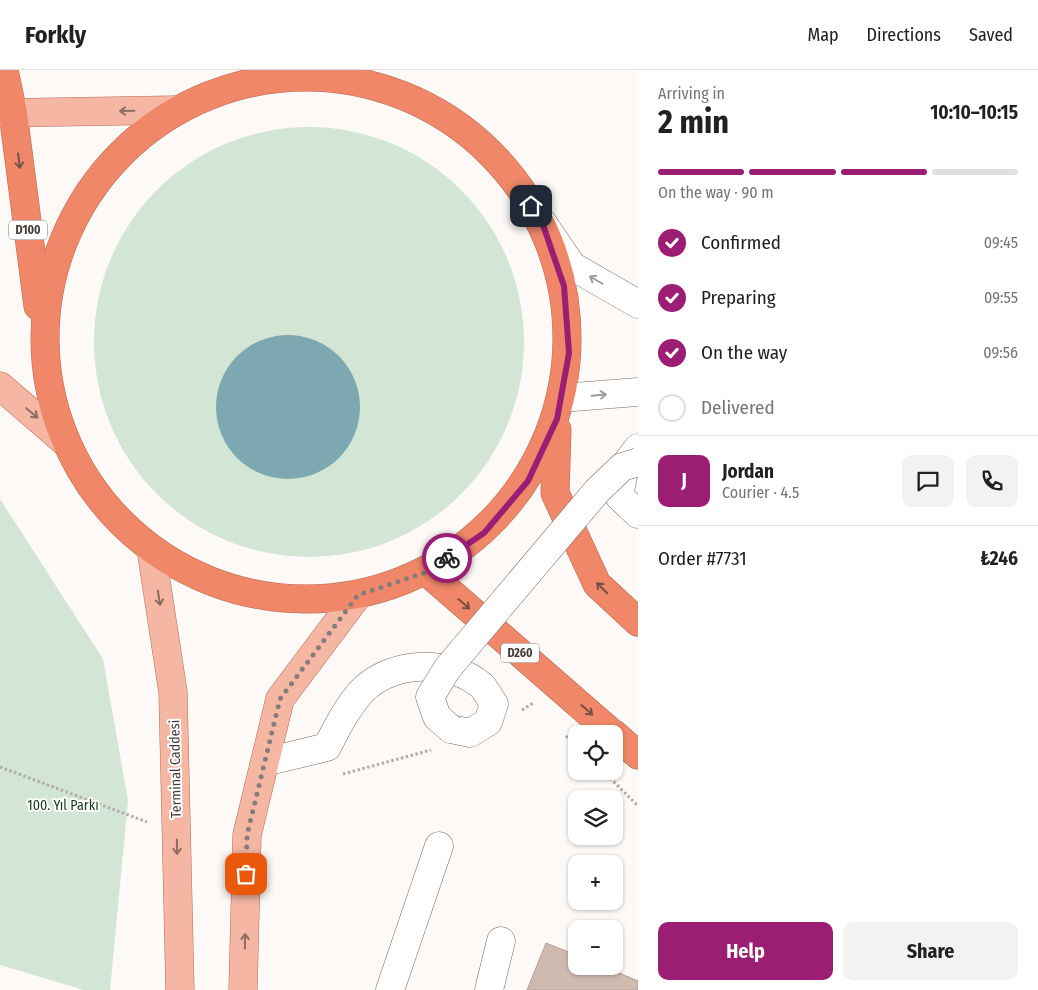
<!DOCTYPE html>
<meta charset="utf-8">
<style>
:root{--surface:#fff;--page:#f2f2f2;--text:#202124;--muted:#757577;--line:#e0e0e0;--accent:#9c1e74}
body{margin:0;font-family:"Fira Sans Condensed",sans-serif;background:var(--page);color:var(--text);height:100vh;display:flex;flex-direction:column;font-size:19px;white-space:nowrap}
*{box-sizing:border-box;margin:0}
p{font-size:16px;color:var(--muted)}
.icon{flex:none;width:28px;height:28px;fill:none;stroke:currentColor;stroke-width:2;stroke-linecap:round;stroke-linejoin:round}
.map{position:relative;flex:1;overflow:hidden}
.panel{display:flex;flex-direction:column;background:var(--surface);width:400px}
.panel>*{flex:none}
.fabs{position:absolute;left:568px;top:655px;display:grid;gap:10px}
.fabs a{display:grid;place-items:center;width:55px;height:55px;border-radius:10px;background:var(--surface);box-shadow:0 1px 4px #0004;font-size:25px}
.pin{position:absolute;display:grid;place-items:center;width:42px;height:42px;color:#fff;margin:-21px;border-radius:10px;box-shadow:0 2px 8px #0006}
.courier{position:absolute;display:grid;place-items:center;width:50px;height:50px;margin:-25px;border:4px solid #9c1e74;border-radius:50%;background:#fff;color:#222;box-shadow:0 1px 6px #0007}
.headline em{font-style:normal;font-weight:700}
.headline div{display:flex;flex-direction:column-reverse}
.headline{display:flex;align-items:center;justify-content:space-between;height:85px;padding:0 20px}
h1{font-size:32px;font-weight:700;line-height:38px}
.bar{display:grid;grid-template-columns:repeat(4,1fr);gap:8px 5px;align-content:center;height:60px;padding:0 20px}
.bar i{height:6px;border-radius:4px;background:var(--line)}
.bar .current{background:var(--accent)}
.bar p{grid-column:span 4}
.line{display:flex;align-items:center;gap:12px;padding:0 20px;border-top:1px solid var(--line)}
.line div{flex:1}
.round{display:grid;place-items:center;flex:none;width:52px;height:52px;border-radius:10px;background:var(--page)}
ol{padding:0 20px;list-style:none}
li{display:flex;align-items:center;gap:15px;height:55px}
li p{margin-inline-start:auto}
li .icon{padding:5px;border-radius:50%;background:var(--accent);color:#fff;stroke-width:4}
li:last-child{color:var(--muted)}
li i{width:28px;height:28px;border:2px solid var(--line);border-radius:50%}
.primary-button{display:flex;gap:10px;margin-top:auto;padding:10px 20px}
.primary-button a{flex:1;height:58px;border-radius:10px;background:var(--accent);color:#fff;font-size:20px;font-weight:700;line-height:58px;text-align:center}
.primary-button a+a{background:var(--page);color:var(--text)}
header{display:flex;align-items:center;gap:30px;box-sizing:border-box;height:70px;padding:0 25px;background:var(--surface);border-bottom:1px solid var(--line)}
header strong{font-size:24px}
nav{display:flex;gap:28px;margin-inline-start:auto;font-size:18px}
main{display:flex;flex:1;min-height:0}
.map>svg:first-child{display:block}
.green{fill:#d3e5d4}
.water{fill:#7ea8b1}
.building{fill:#cfbab0;stroke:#b4a096}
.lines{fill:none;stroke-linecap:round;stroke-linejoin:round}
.minor-casing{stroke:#7c6960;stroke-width:29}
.major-casing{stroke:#b36c56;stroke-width:29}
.highway-casing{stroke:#b36c56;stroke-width:29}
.path{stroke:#b2aca8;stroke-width:3;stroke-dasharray:2.5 2.5;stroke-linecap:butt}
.minor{stroke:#fff;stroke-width:28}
.major{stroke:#f5b7a4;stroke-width:28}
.highway{stroke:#ef8768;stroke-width:28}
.minor-bridge-casing{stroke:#7c6960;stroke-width:29;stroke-linecap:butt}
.minor-bridge{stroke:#fff;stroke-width:28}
.oneway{stroke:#8a6c62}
.oneway2{stroke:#775145}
.oneway3{stroke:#a19c9a}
.done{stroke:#847d79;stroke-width:5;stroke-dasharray:0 9}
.route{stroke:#9c1e74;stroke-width:6}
.labels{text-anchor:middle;stroke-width:4;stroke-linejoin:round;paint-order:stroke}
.shield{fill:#fff;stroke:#7b7572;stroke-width:1}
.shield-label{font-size:12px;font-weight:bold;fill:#433a36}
.street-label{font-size:14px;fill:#433a36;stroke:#fff}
.park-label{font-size:14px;fill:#123d1a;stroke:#fff}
</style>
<header>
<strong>Forkly</strong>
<nav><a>Map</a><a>Directions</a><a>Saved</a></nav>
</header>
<main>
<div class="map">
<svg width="638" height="920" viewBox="0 0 638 920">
<rect width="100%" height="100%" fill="#fdf9f6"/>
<!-- green -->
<path class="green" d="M94 272a215 215 0 1 1 430 0a215 215 0 1 1-430 0Z
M0 429 103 589 128 731 110 920H84L0 895Z"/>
<!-- water -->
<path class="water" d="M216 337a72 72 0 1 1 144 0a72 72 0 1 1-144 0Z"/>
<!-- building -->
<path class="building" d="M546 873 576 885V896H603L638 911V920H527Z"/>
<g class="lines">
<defs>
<path id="minor" d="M542 152 572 196 638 234
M561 328 638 322
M638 378 625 395 619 426 638 444
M265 692 327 677C337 658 348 635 364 619 394 591 449 589 481 615 486 620 490 628 494 634L488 652 470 663 451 659
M390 920 439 776
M489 920 501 871"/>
<path id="major" d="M0 43 175 40
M0 316 64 371
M151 479 173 622 180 920
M243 920 247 765 280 629 358 525"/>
<path id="highway" d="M4 0 13 43 38 236
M45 268a261 261 0 1 1 522 0a261 261 0 1 1-522 0Z
M557 360 555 423 597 514 638 552
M427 502 613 664
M614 664 638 685"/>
</defs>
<!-- minor casing -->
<use href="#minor" class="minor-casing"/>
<!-- major casing -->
<use href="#major" class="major-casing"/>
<!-- highway casing -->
<use href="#highway" class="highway-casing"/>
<!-- path -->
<path class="path" d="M522 640 533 633
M566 666 576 675
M0 697 147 752
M603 701 638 736
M343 704 431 680"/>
<!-- minor -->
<use href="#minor" class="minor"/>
<!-- major -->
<use href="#major" class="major"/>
<!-- highway -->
<use href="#highway" class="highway"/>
<defs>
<path id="minor-bridge" d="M451 659 437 647 430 627 447 599 597 421 622 397 638 392"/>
</defs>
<!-- minor-bridge casing -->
<use href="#minor-bridge" class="minor-bridge-casing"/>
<!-- minor-bridge -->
<use href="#minor-bridge" class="minor-bridge"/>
</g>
<!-- one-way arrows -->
<defs><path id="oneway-shaft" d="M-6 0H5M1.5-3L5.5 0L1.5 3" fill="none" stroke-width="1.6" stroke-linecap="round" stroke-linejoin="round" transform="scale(1.25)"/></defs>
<g class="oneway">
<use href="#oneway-shaft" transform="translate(127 41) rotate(179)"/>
<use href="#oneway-shaft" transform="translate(32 343) rotate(40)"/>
<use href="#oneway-shaft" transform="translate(159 528) rotate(81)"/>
<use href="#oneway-shaft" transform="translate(177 777) rotate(89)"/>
<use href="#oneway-shaft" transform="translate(245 871) rotate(-89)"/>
</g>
<g class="oneway2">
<use href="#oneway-shaft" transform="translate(19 91) rotate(83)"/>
<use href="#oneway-shaft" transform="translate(602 518) rotate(-135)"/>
<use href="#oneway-shaft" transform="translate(464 534) rotate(41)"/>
<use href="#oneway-shaft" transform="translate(587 640) rotate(41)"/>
</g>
<g class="oneway3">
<use href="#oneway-shaft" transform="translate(596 210) rotate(-150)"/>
<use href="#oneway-shaft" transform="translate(599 325) rotate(-5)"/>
</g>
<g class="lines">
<!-- done -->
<path class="done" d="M246 804 247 765 280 629 358 525 427 502 447 488"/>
<!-- route -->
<path class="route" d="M447 488 484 463 528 411 557 349 569 283 564 216 542 152 531 136"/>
</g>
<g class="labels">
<!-- shield labels -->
<g class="shield">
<rect x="9" y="150.5" width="38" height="19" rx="4"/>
<rect x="501" y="573.5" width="38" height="19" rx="4"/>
</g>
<g class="shield-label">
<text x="28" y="164">D100</text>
<text x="520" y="587">D260</text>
</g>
<!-- street labels -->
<g class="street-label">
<text transform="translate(175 699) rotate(-91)" y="5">Terminal Caddesi</text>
</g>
<!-- park labels -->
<g class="park-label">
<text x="63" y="740">100. Yıl Parkı</text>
</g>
</g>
</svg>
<div class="fabs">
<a><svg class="icon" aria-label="locate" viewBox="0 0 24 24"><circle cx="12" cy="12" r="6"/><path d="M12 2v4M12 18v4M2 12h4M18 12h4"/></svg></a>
<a><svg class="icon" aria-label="layers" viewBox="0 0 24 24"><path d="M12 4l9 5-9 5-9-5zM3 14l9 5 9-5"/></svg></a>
<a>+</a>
<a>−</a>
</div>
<div class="pin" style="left:246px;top:804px;background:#ea580c"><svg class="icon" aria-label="bag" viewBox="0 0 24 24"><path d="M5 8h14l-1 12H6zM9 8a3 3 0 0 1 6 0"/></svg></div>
<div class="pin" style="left:531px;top:136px;background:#1f2937"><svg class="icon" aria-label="home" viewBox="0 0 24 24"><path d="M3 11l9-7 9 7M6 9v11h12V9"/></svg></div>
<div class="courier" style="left:447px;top:488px"><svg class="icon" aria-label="bike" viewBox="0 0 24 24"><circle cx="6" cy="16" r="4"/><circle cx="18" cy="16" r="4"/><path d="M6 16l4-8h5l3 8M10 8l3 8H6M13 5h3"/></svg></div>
</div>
<section class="panel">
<div class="headline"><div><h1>2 min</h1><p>Arriving in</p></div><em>10:10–10:15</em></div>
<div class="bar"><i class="current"></i><i class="current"></i><i class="current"></i><i></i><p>On the way · 90 m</p></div>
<ol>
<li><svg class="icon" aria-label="check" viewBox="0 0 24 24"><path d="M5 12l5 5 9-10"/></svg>Confirmed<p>09:45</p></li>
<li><svg class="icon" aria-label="check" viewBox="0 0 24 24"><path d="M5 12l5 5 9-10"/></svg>Preparing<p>09:55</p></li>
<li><svg class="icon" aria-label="check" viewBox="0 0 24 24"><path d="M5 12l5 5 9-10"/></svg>On the way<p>09:56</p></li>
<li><i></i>Delivered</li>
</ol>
<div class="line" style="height:90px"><b class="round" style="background:var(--accent);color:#fff">J</b><div><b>Jordan</b><p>Courier · 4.5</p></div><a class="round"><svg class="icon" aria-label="chat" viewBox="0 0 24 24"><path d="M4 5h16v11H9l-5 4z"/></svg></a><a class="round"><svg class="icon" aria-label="phone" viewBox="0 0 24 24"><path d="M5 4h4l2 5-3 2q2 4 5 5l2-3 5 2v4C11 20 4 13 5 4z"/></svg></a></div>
<div class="line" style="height:65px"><div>Order #7731</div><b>₺246</b></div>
<div class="primary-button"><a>Help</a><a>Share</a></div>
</section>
</main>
